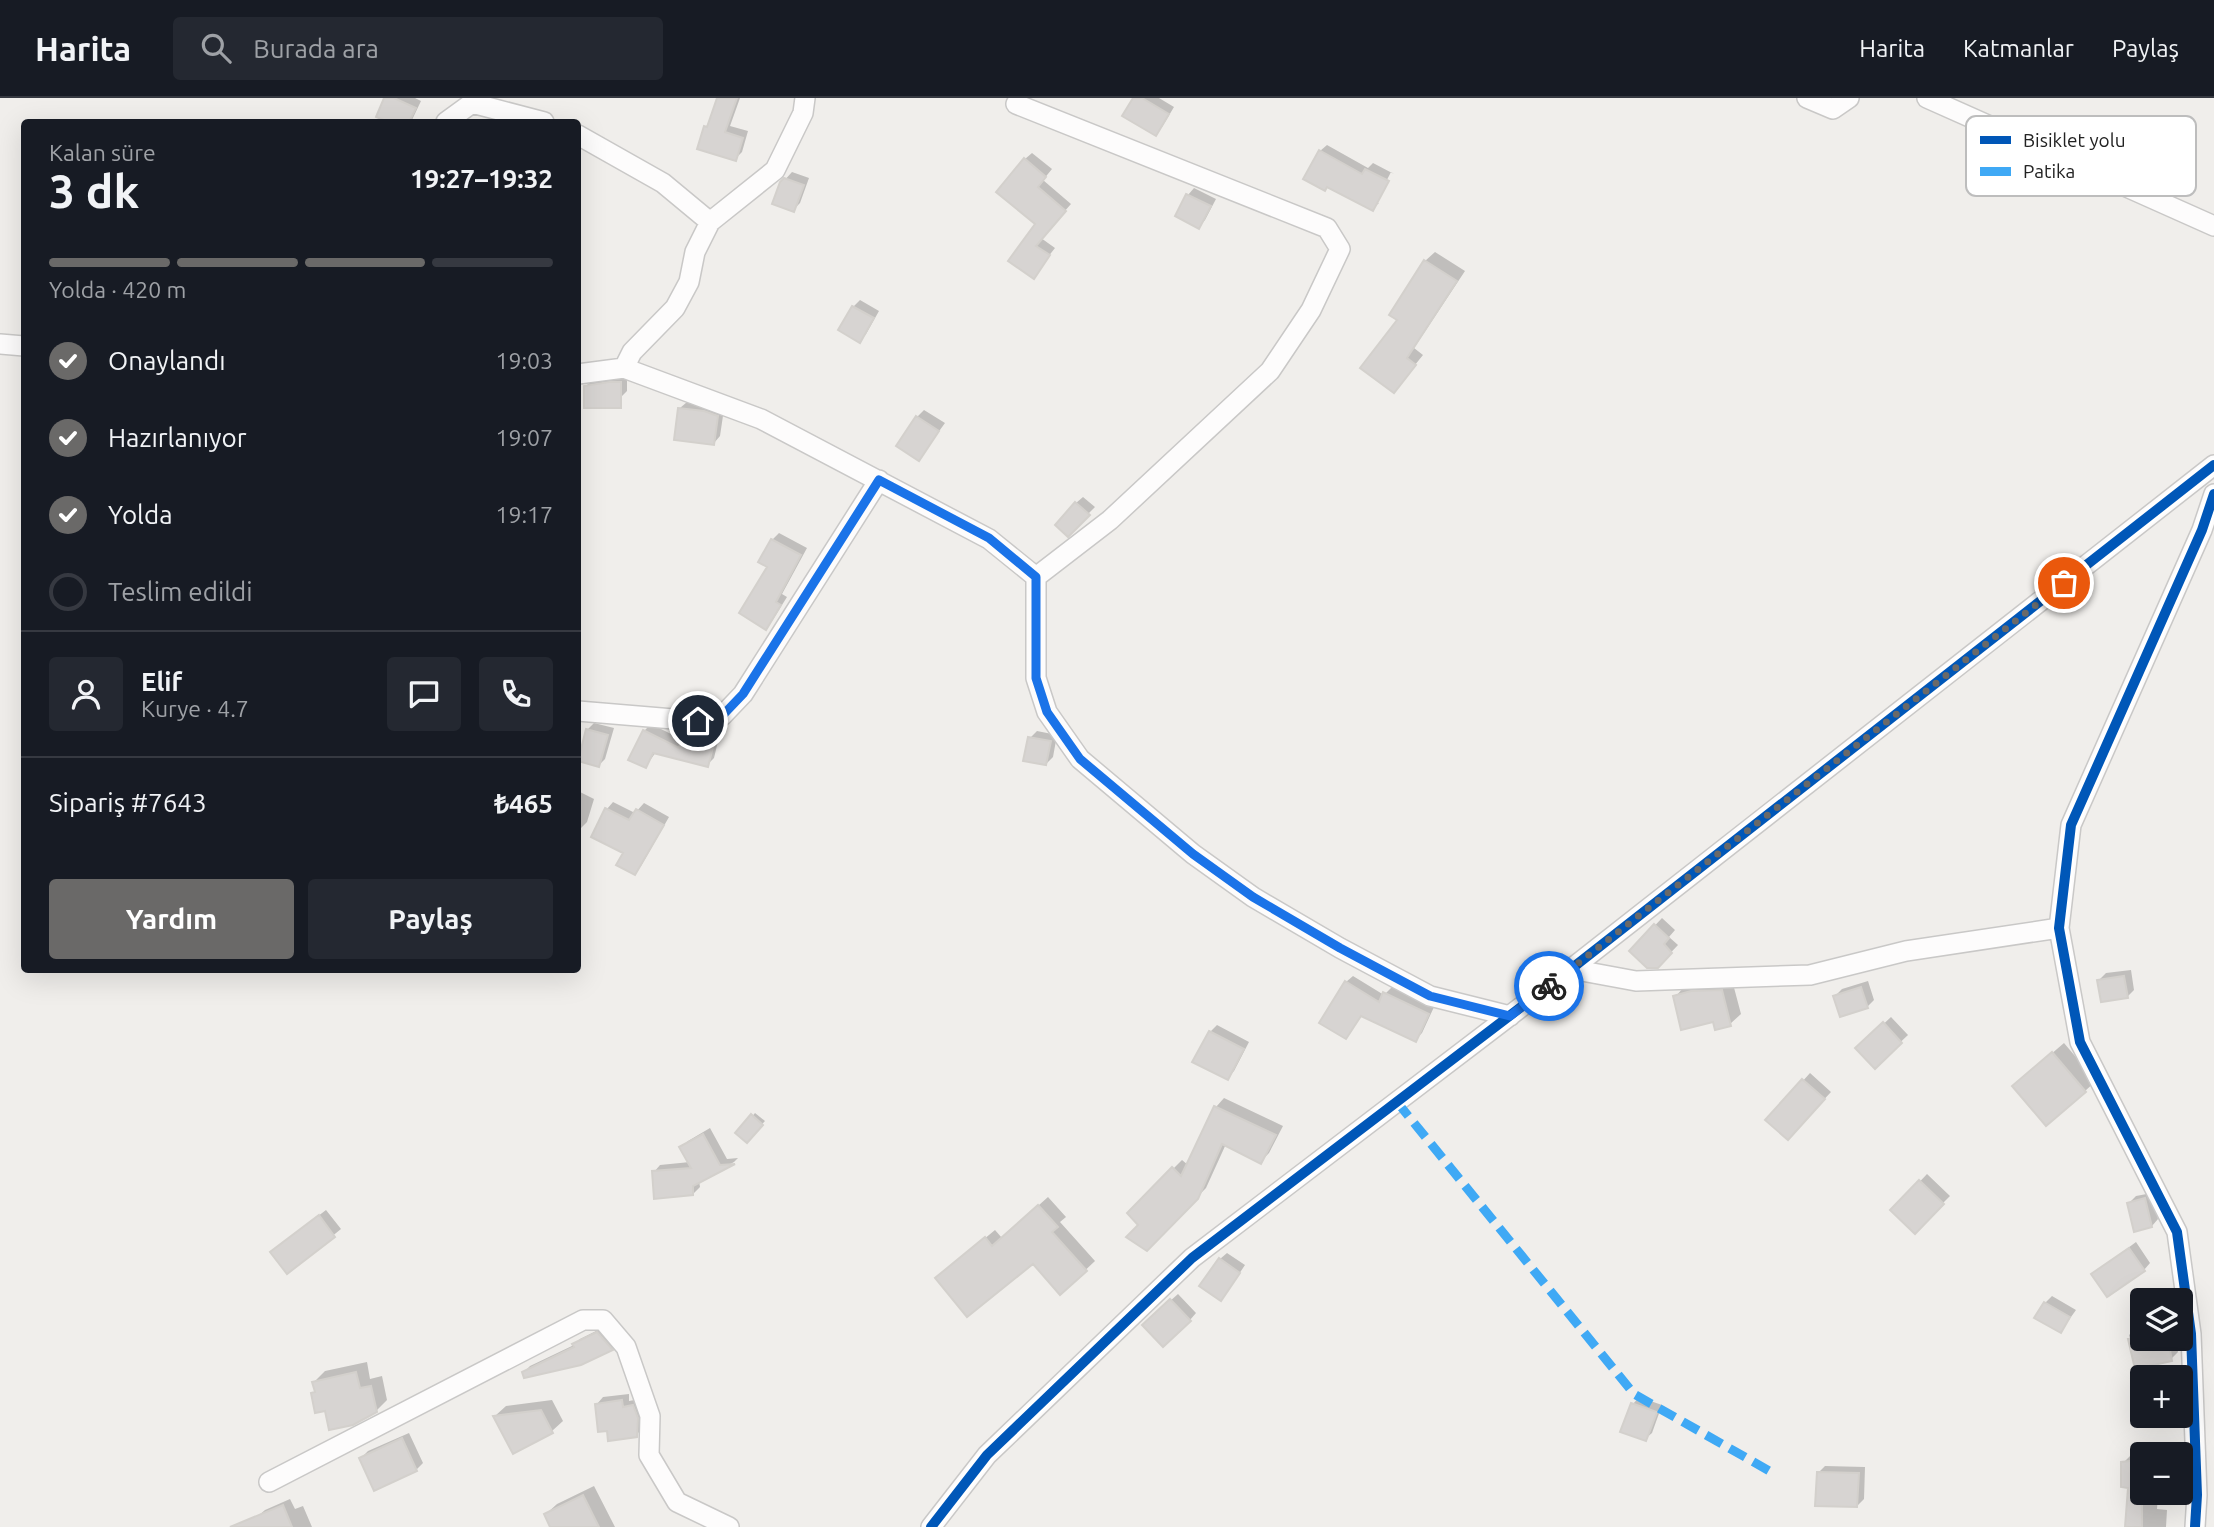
<!DOCTYPE html>
<html lang="tr">
<meta charset="utf-8">
<style>
:root{--surface:#171b24;--page:#242831;--text:#f1f3f6;--muted:#9ea1a6;--line:#363941;--accent:#6a6968}
body{margin:0;font-family:Ubuntu,sans-serif;background:var(--page);color:var(--text);height:100vh;display:flex;flex-direction:column;font-size:26px;white-space:nowrap}
*{box-sizing:border-box;margin:0}
p{font-size:23px;color:var(--muted)}
.icon{flex:none;width:38px;height:38px;fill:none;stroke:currentColor;stroke-width:2;stroke-linecap:round;stroke-linejoin:round}
.map{position:relative;flex:1;overflow:hidden}
.details{position:absolute;left:21px;top:21px;width:560px;height:854px;display:flex;flex-direction:column;background:var(--surface);border-radius:7px;box-shadow:0 7px 28px #0002}
.details>*{flex:none}
.controls{position:absolute;left:2130px;top:1190px;display:grid;gap:14px}
.controls a{display:grid;place-items:center;width:63px;height:63px;border-radius:7px;background:var(--surface);box-shadow:0 7px 28px #0002;font-size:35px}
.pin{position:absolute;display:grid;place-items:center;width:60px;height:60px;color:#fff;margin:-30px;border:4px solid #fff;border-radius:50%;box-shadow:0 2px 7px #0007}
.courier{position:absolute;display:grid;place-items:center;width:70px;height:70px;margin:-35px;border:5px solid #1a73e8;border-radius:50%;background:#fff;color:#222;box-shadow:0 2px 9px #0007}
.head em{font-style:normal;font-weight:700}
.head div{display:flex;flex-direction:column-reverse}
.head{display:flex;align-items:center;justify-content:space-between;height:119px;padding:0 28px}
h1{font-size:46px;font-weight:700;line-height:52px}
.bar{display:grid;grid-template-columns:repeat(4,1fr);gap:10px 7px;align-content:center;height:84px;padding:0 28px}
.bar i{height:9px;border-radius:5px;background:var(--line)}
.bar .active{background:var(--accent)}
.bar p{grid-column:span 4}
.line{display:flex;align-items:center;gap:18px;padding:0 28px;border-top:2px solid var(--line)}
.line div{flex:1}
.round{display:grid;place-items:center;flex:none;width:74px;height:74px;border-radius:7px;background:var(--page)}
ol{padding:0 28px;list-style:none}
li{display:flex;align-items:center;gap:21px;height:77px}
li p{margin-inline-start:auto}
li .icon{padding:7px;border-radius:50%;background:var(--accent);color:#fff;stroke-width:4}
li:last-child{color:var(--muted)}
li i{width:38px;height:38px;border:4px solid var(--line);border-radius:50%}
.button{display:flex;gap:14px;margin-top:auto;padding:14px 28px}
.button a{flex:1;height:80px;border-radius:7px;background:var(--accent);color:#fff;font-size:28px;font-weight:700;line-height:80px;text-align:center}
.button a+a{background:var(--page);color:var(--text)}
header{display:flex;align-items:center;gap:42px;box-sizing:border-box;height:98px;padding:0 35px;background:var(--surface);border-bottom:2px solid var(--line)}
header strong{font-size:33px}
nav{display:flex;gap:38px;margin-inline-start:auto;font-size:24px}
.search{width:490px;height:63px;background:var(--page);display:flex;align-items:center;gap:18px;box-sizing:border-box;padding:0 24px;border-radius:7px;color:var(--muted);font-size:26px}
.map>svg:first-child{display:block}
.shadow{fill:#0003}
.building{fill:#d7d4d2;stroke:#d3d0cc;stroke-width:2}
.lines{fill:none;stroke-linecap:round;stroke-linejoin:round}
.minor-casing{stroke:#c9c8c7;stroke-width:22}
.minor{stroke:#fdfcfc;stroke-width:19}
.quiet{stroke:#3fa9f5;stroke-width:9;stroke-dasharray:18 9;stroke-linecap:butt}
.cycleway-casing{stroke:#fff;stroke-width:15}
.cycleway{stroke:#0057b8;stroke-width:10}
.done{stroke:#6a6968;stroke-width:7;stroke-dasharray:0 12.6}
.route{stroke:#1a73e8;stroke-width:9}
.key{fill:#fff;stroke:#bdbdbd;stroke-width:2}
.key-label{font-size:19px;fill:#222}
</style>
<header>
<strong>Harita</strong>
<div class="search"><svg class="icon" aria-label="search" viewBox="0 0 24 24"><circle cx="10" cy="10" r="6"/><path d="M15 15l6 6"/></svg>Burada ara</div>
<nav><a>Harita</a><a>Katmanlar</a><a>Paylaş</a></nav>
</header>
<div class="map">
<svg width="2214" height="1429" viewBox="0 0 2214 1429">
<rect width="100%" height="100%" fill="#f0eeeb"/>
<!-- shadow -->
<path class="shadow" d="M386 0H415L421 3 411 24H393L378 18Z
M719 0H740L730 28 748 33 742 54 735 61 706 29 711 24Z
M1135 0H1159L1174 9 1162 29 1155 35Z
M1327 47 1368 70 1373 65 1394 76 1391 74 1375 105H1379L1373 110 1320 53Z
M1032 55 1052 71 1043 82 1071 106 1041 140 1055 150 1033 178 1037 125 1025 61Z
M792 74 809 80 800 105 793 112 782 85Z
M1194 90 1216 101 1205 122 1199 129 1177 117 1188 97Z
M1435 154 1465 173 1414 250 1423 257 1394 293 1400 221 1425 163Z
M860 202 879 213 866 236 860 242 853 209Z
M627 278V293L620 300 586 288 593 281Z
M687 304 711 307 724 311 720 338 714 345 680 310Z
M924 312 945 325 919 361 917 319Z
M1083 399 1095 409 1068 436 1076 405Z
M779 435 807 450 782 496 787 499 772 523 766 529 770 469 760 464 772 442Z
M594 625 614 630 605 661 598 668 587 632Z
M651 626 683 642 685 635 692 628 720 635 714 660 707 667 656 654 646 668 644 633Z
M1037 633 1057 637 1053 659 1046 666 1030 640Z
M578 693 594 701 587 724 580 731H578Z
M613 704 635 715 644 705 669 719 641 768 634 775 607 711Z
M1662 820 1675 832 1669 839 1678 847 1658 868 1631 853Z
M2131 872 2134 892 2127 899 2099 882 2106 875Z
M1353 878 1384 897 1392 889 1434 909 1422 935 1415 942 1362 916 1346 939V884Z
M1732 882 1741 916 1730 926 1714 922 1675 899 1685 888Z
M1868 883 1874 902 1867 909 1835 898 1842 891Z
M1891 919 1908 937 1875 968 1858 950Z
M1217 927 1249 944 1234 973 1227 980 1210 934Z
M2064 945 2096 983 2085 993 2014 988Z
M1810 975 1831 994 1788 1040 1768 1022Z
M1224 1000 1283 1028 1269 1055 1260 1064 1226 1046 1206 1090 1147 1150 1141 1127 1129 1115 1182 1062 1188 1067 1216 1009Z
M755 1015 765 1023 747 1043 738 1035Z
M710 1030 727 1061 738 1060 734 1064 699 1083 700 1089 693 1096 654 1074 660 1067 690 1064 682 1049 688 1043Z
M1927 1076 1950 1098 1915 1133 1893 1112Z
M2152 1095 2158 1121 2152 1128 2129 1105 2136 1098Z
M1048 1099 1066 1119 1060 1124 1095 1163 1061 1195 1033 1164 937 1180 995 1132 1002 1140Z
M326 1112 341 1131 288 1174 279 1148Z
M2136 1144 2150 1165 2144 1172 2093 1176Z
M1227 1155 1245 1167 1227 1194 1220 1161Z
M1178 1196 1196 1215 1190 1222 1151 1220Z
M2052 1198 2076 1212 2061 1233 2045 1205Z
M604 1229 617 1245 612 1251 524 1274 530 1268 574 1247 580 1241Z
M2142 1229V1241H2175L2178 1254 2171 1261 2136 1269 2129 1237 2136 1230Z
M367 1264 370 1281 382 1278 387 1302 376 1313 326 1311 313 1296 316 1292 314 1284 325 1273Z
M629 1296V1303L640 1301 643 1330 636 1337 608 1331 597 1306 603 1299Z
M1639 1299 1662 1307 1652 1335 1645 1341 1622 1333 1633 1306Z
M552 1302 563 1323 552 1333 495 1318 506 1308Z
M409 1335 423 1365 416 1372 361 1360 368 1353Z
M2166 1350 2186 1352 2184 1376 2180 1380V1356H2160Z
M2130 1358H2142V1395H2158L2157 1411 2167 1412 2166 1429H2127L2130 1388 2123 1365Z
M1825 1368 1865 1369 1864 1401 1857 1408 1818 1375Z
M594 1388 615 1429H552L546 1416 557 1406Z
M290 1401 295 1411 303 1408 312 1429H263L258 1418 265 1412Z"/>
<!-- building -->
<path class="building" d="M384 0H394L416 10 409 24H389L376 19Z
M717 0H737L725 34 743 40 736 63 697 51 704 28 707 29Z
M1133 0H1142L1169 16 1156 38 1122 18Z
M1319 52 1362 76 1365 71 1389 83 1373 113 1327 89 1325 93 1303 81Z
M1024 60 1046 79 1038 89 1066 113 1036 148 1050 157 1034 181 1008 163 1035 126 996 94Z
M784 80 804 87 794 114 772 106 780 84Z
M1186 96 1211 108 1199 131 1175 118Z
M1424 162 1457 183 1407 260 1416 267 1394 295 1360 270 1397 222 1389 217Z
M852 208 874 220 860 245 838 232Z
M609 284H621V310H584V288Z
M678 310 704 313 718 318 714 347 674 342Z
M916 318 939 333 919 363 896 348Z
M1075 404 1090 417 1068 439 1055 427Z
M771 441 801 457 776 504 781 507 766 532 739 515 767 469 758 464Z
M586 631 608 637 599 669 578 663Z
M643 632 679 650 683 634 715 641 708 669 653 655 646 670 628 662Z
M1028 639 1051 643 1046 667 1023 663Z
M605 710 629 722 636 711 664 727 635 777 616 767 623 755 591 739Z
M1654 826 1669 840 1664 846 1672 855 1658 870H1647L1629 853Z
M2124 878 2128 900 2101 904 2097 882Z
M1345 883 1379 904 1383 894 1429 916 1416 944 1361 918 1346 941 1319 925Z
M1861 889 1868 910 1840 919 1833 898Z
M1722 892 1731 928 1715 932 1713 924 1681 932 1673 898 1691 893Z
M1883 924 1902 945 1875 971 1855 950Z
M1209 933 1244 951 1228 982 1192 964Z
M2052 954 2086 994 2046 1028 2012 988Z
M1802 981 1825 1001 1788 1042 1765 1022Z
M1214 1008 1276 1037 1261 1066 1222 1046 1198 1101 1147 1153 1126 1139 1138 1127 1127 1115 1172 1069 1181 1078Z
M751 1016 763 1027 747 1045 735 1035Z
M703 1036 720 1067 735 1066 693 1088V1097L654 1101 652 1073 691 1070 679 1049Z
M1919 1082 1944 1106 1915 1136 1890 1112Z
M2145 1100 2152 1129 2134 1134 2127 1105Z
M1038 1107 1058 1129 1052 1134 1087 1173 1060 1197 1033 1166 967 1219 935 1180 985 1139 992 1148Z
M319 1117 335 1139 287 1176 270 1154Z
M2129 1150 2145 1173 2107 1199 2091 1176Z
M1219 1160 1240 1175 1221 1203 1199 1188Z
M1170 1201 1191 1223 1163 1249 1142 1227Z
M2044 1204 2070 1219 2061 1235 2034 1220Z
M597 1234 613 1252 581 1267 524 1280 522 1274 574 1249 572 1246Z
M2128 1241H2168L2172 1263 2135 1271Z
M356 1274 360 1290 371 1288 377 1314 353 1327 329 1332 325 1313 315 1315 311 1295 315 1294 312 1284Z
M622 1302 623 1309 633 1307 638 1320 637 1339 608 1343 607 1333 598 1334 595 1306Z
M1631 1305 1657 1314 1646 1343 1620 1334Z
M541 1312 553 1335 513 1356 493 1318Z
M402 1340 417 1373 374 1393 359 1360Z
M2130 1363H2142V1429H2125L2128 1390 2121 1389V1364Z
M1817 1374 1859 1375 1857 1409 1815 1408Z
M583 1397 599 1429H550L544 1416Z
M283 1407 292 1429H230Z"/>
<g class="lines">
<defs>
<path id="minor" d="M1807 0 1833 11 1849 0
M1927 0 2214 128
M1016 6 1327 130 1340 151 1311 212 1270 273 1110 422 1036 479
M446 24 472 5 544 24
M578 37 663 85 710 124
M0 246 24 248
M624 270 632 254 675 210 689 184 695 154 710 124 775 72 803 15 805 0
M578 276 624 270 761 321 989 441 1036 479
M1036 479V580L1047 614 1080 661 1193 756 1253 799 1340 850 1430 898 1510 918
M578 613 697 623 722 618 743 596 879 382
M1571 871 1636 883 1810 877 1906 853 2059 830
M269 1384 583 1222H603L626 1249 650 1318 649 1357 677 1404 729 1429
M931 1429 987 1357 1192 1160 1571 871 2214 367
M2195 1429 2197 1397 2191 1236 2177 1134 2080 944 2059 830 2071 727 2202 432 2214 396"/>
</defs>
<!-- minor casing -->
<use href="#minor" class="minor-casing"/>
<!-- minor -->
<use href="#minor" class="minor"/>
<!-- quiet -->
<path class="quiet" d="M1397 1004 1634 1296 1773 1375"/>
<defs>
<path id="cycleway" d="M931 1429 987 1357 1192 1160 1571 871 2214 367
M2195 1429 2197 1397 2191 1236 2177 1134 2080 944 2059 830 2071 727 2202 432 2214 396"/>
</defs>
<!-- cycleway casing -->
<use href="#cycleway" class="cycleway-casing"/>
<!-- cycleway -->
<use href="#cycleway" class="cycleway"/>
</g>
<g class="lines">
<!-- done -->
<path class="done" d="M1549 888 2064 485"/>
<!-- route -->
<path class="route" d="M698 623 722 618 743 596 879 382 989 440 1036 479V580L1047 614 1080 661 1193 756 1253 799 1340 850 1430 898 1510 918 1549 888"/>
</g>
<!-- legend -->
<rect x="1966" y="18" width="230" height="80" rx="10" class="key"/>
<rect x="1980" y="38" width="31" height="8" fill="#0057b8"/>
<rect x="1980" y="69" width="31" height="9" fill="#3fa9f5"/>
<g class="key-label">
<text x="2023" y="49">Bisiklet yolu</text>
<text x="2023" y="80">Patika</text>
</g>
</svg>
<div class="controls">
<a><svg class="icon" aria-label="layers" viewBox="0 0 24 24"><path d="M12 4l9 5-9 5-9-5zM3 14l9 5 9-5"/></svg></a>
<a>+</a>
<a>−</a>
</div>
<div class="pin" style="left:2064px;top:485px;background:#ea580c"><svg class="icon" aria-label="bag" viewBox="0 0 24 24"><path d="M5 8h14l-1 12H6zM9 8a3 3 0 0 1 6 0"/></svg></div>
<div class="pin" style="left:698px;top:623px;background:#1f2937"><svg class="icon" aria-label="home" viewBox="0 0 24 24"><path d="M3 11l9-7 9 7M6 9v11h12V9"/></svg></div>
<div class="courier" style="left:1549px;top:888px"><svg class="icon" aria-label="bike" viewBox="0 0 24 24"><circle cx="6" cy="16" r="4"/><circle cx="18" cy="16" r="4"/><path d="M6 16l4-8h5l3 8M10 8l3 8H6M13 5h3"/></svg></div>
<section class="details">
<div class="head"><div><h1>3 dk</h1><p>Kalan süre</p></div><em>19:27–19:32</em></div>
<div class="bar"><i class="active"></i><i class="active"></i><i class="active"></i><i></i><p>Yolda · 420 m</p></div>
<ol>
<li><svg class="icon" aria-label="check" viewBox="0 0 24 24"><path d="M5 12l5 5 9-10"/></svg>Onaylandı<p>19:03</p></li>
<li><svg class="icon" aria-label="check" viewBox="0 0 24 24"><path d="M5 12l5 5 9-10"/></svg>Hazırlanıyor<p>19:07</p></li>
<li><svg class="icon" aria-label="check" viewBox="0 0 24 24"><path d="M5 12l5 5 9-10"/></svg>Yolda<p>19:17</p></li>
<li><i></i>Teslim edildi</li>
</ol>
<div class="line" style="height:126px"><a class="round"><svg class="icon" aria-label="person" viewBox="0 0 24 24"><circle cx="12" cy="8" r="4"/><path d="M4 21q1-7 8-7t8 7"/></svg></a><div><b>Elif</b><p>Kurye · 4.7</p></div><a class="round"><svg class="icon" aria-label="chat" viewBox="0 0 24 24"><path d="M4 5h16v11H9l-5 4z"/></svg></a><a class="round"><svg class="icon" aria-label="phone" viewBox="0 0 24 24"><path d="M5 4h4l2 5-3 2q2 4 5 5l2-3 5 2v4C11 20 4 13 5 4z"/></svg></a></div>
<div class="line" style="height:91px"><div>Sipariş #7643</div><b>₺465</b></div>
<div class="button"><a>Yardım</a><a>Paylaş</a></div>
</section>
</div>
